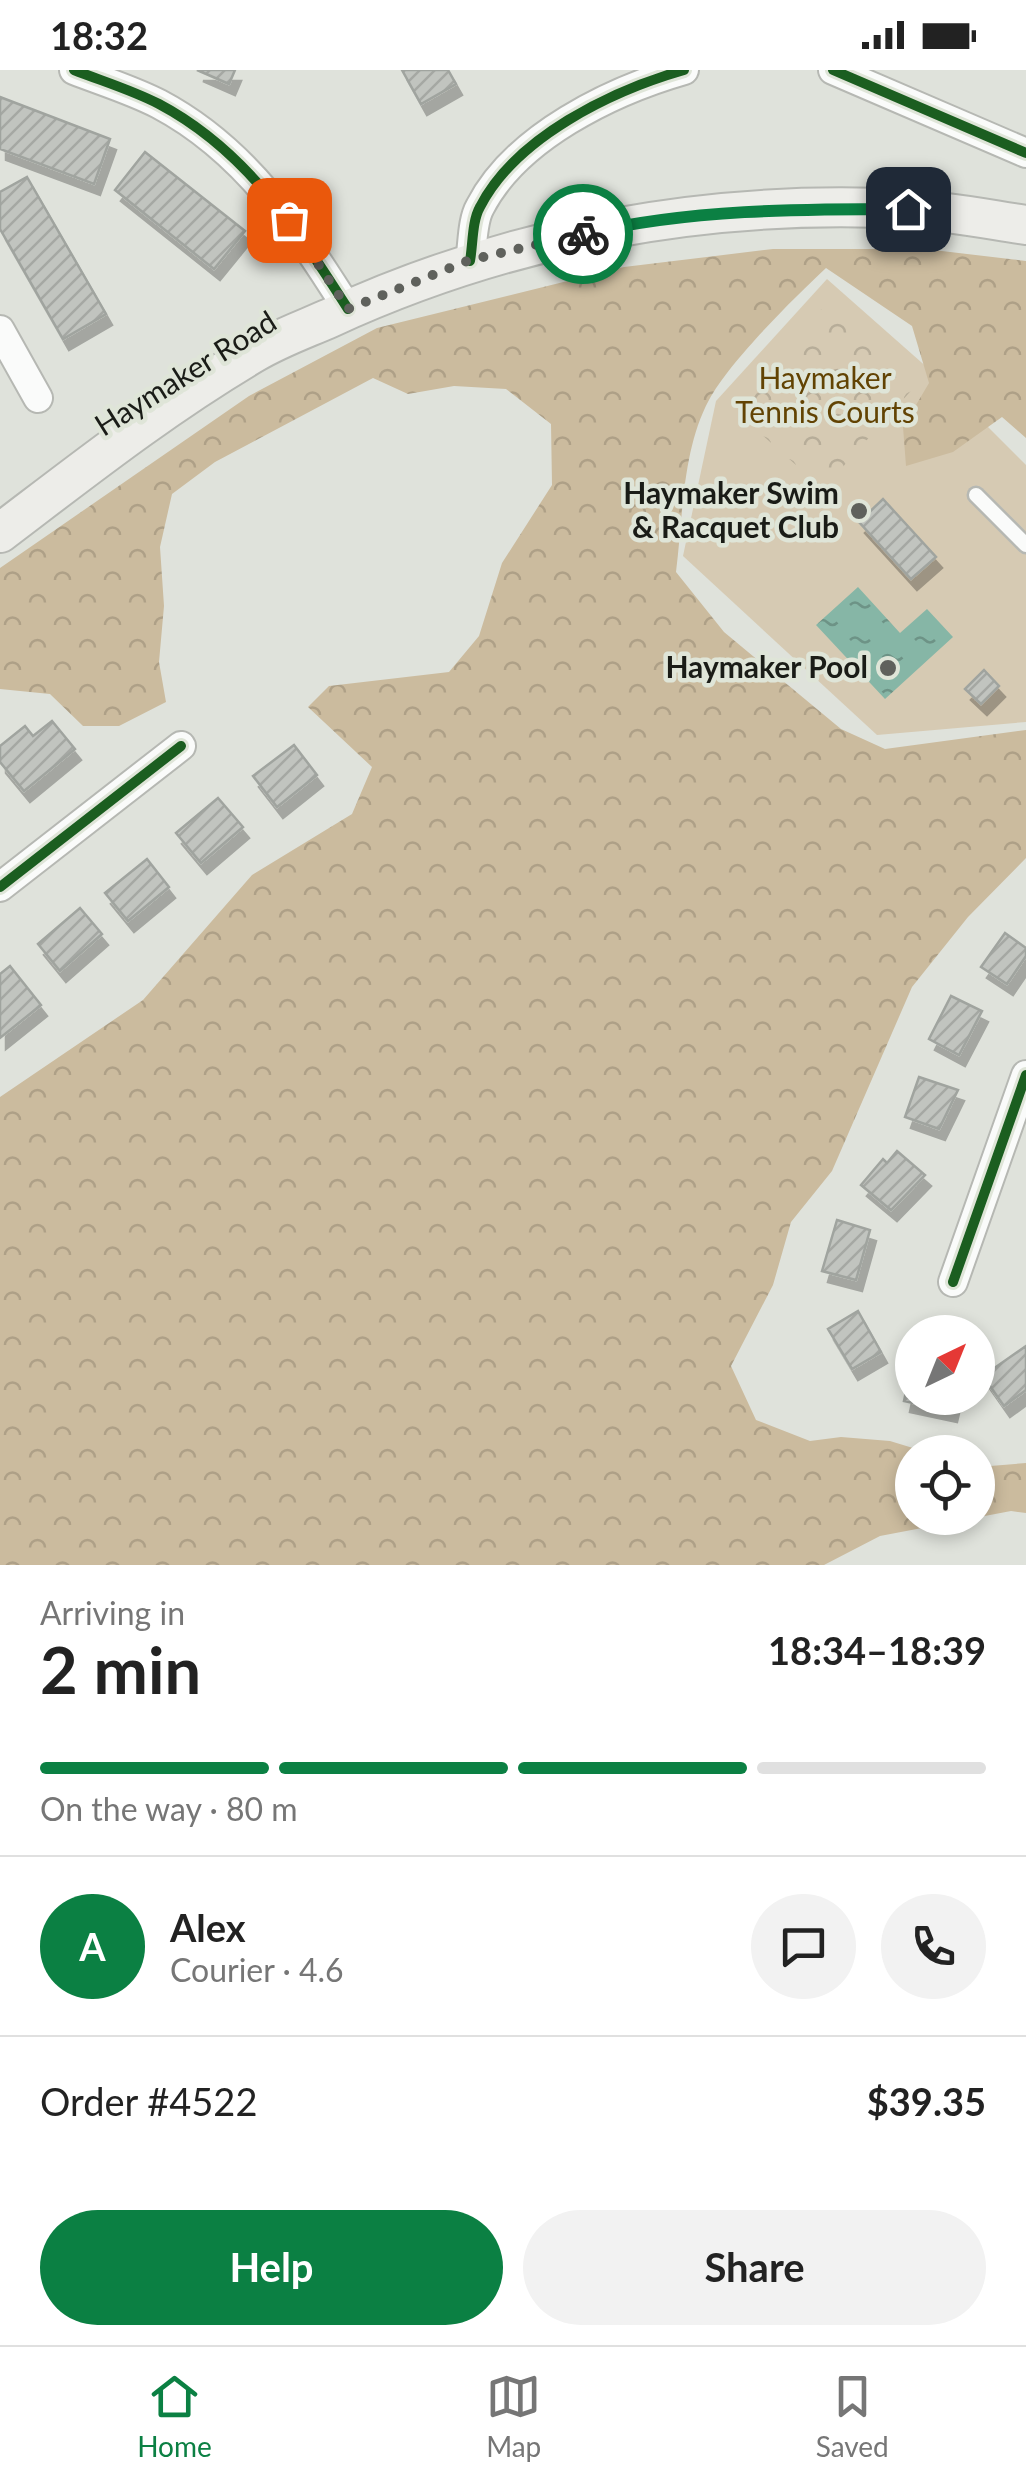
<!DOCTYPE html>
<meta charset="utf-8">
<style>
:root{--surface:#fff;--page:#f2f2f2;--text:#222;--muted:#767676;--line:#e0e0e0;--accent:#0b8043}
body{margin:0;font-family:Lato,sans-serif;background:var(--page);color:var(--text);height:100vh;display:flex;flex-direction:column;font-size:38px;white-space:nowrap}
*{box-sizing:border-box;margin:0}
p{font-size:32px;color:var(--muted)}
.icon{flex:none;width:55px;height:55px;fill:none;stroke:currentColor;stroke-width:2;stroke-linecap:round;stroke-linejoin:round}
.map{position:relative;height:1495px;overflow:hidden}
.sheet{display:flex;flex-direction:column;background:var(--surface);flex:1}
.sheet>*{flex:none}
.needle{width:65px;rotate:43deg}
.controls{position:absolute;left:895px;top:1245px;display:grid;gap:20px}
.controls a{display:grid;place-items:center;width:100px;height:100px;border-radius:50%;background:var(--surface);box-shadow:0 5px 15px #0003;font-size:50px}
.pin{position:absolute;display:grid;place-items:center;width:85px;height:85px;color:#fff;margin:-42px;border-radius:20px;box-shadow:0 5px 15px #0006}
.courier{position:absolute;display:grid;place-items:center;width:100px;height:100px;margin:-50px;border:8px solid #0b8043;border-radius:50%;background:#fff;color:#222;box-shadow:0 2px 12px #0007}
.head em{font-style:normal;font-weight:700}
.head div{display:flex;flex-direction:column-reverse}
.head{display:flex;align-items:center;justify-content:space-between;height:170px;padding:0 40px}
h1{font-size:65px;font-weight:700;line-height:75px}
.bar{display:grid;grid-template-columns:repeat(4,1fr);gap:15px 10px;align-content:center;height:120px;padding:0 40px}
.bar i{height:12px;border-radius:8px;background:var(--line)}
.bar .selected{background:var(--accent)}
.bar p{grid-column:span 4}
.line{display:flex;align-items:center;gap:25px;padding:0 40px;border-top:2px solid var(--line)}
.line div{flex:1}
.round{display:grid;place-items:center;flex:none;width:105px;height:105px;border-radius:52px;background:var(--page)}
.button{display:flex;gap:20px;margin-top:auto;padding:20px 40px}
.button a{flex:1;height:115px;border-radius:60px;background:var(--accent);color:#fff;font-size:40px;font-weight:700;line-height:115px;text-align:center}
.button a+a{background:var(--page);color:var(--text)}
.status{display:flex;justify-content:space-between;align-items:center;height:70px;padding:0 50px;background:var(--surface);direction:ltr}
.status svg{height:28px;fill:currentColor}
.tabs{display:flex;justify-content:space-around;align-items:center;height:140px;border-top:2px solid var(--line);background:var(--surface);font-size:28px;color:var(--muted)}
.tabs a{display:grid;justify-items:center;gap:5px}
.tabs .selected{color:var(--accent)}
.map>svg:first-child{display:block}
.grass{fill:#d6cab3}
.forest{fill:url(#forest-crowns)}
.park{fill:url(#park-crowns)}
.water{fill:url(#water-ripples)}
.building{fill:url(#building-hatch);stroke:#a0a49f;stroke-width:2.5;filter:url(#shadow)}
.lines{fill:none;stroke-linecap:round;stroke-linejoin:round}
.lane-casing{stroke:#b6b8b3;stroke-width:19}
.street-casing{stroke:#b6b8b3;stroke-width:32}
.secondary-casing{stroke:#b6b8b3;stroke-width:42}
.lane{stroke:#fafbfa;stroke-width:14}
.street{stroke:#fafbfa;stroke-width:28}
.secondary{stroke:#edede9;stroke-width:38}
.cycleway-casing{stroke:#dfe5d8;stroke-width:16}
.cycleway{stroke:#1b5e20;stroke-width:10}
.done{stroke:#5f615c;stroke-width:10;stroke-dasharray:0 18}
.route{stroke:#0b8043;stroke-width:12}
.poi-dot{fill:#5f615c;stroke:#dfe5d8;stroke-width:4}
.labels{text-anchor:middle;stroke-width:9;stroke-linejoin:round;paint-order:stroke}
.street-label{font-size:30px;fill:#1a1c17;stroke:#dfe5d8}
.park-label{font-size:30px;fill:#624303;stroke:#dfe5d8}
.poi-label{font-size:30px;font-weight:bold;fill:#1a1c17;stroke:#dfe5d8;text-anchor:end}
</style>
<div class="status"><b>18:32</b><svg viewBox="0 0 49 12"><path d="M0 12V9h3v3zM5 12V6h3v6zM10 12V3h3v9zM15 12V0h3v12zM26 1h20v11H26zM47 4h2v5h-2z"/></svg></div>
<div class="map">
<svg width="1026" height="1495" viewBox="0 0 1026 1495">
<defs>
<pattern id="forest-crowns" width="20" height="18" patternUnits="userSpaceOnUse" patternTransform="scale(2.5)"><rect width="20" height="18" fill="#cbbb9e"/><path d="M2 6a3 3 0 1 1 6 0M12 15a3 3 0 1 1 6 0" fill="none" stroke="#aea087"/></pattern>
<pattern id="park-crowns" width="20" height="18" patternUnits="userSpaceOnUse" patternTransform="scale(2.5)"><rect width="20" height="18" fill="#d6cab3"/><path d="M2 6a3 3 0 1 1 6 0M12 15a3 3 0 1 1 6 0" fill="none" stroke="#b7ad99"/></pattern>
<pattern id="water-ripples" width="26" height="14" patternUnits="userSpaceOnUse" patternTransform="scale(2.5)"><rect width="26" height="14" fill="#86b6a6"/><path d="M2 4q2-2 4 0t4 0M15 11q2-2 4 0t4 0" fill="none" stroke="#6d9386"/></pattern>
<pattern id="building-hatch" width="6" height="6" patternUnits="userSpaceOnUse" patternTransform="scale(2.5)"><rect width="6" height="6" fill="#c1c4bf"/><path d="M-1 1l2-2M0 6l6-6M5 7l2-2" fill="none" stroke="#a5a8a3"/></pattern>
<filter id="shadow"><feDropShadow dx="6" dy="11" stdDeviation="0" flood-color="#0004"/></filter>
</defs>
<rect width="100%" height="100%" fill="#dfe2db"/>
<!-- grass -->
<path class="grass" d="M827 209 938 307 1026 395V652L877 665 683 486 716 331Z"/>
<!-- forest -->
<path class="forest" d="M773 179H925L1026 191V368L1002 347 953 382 906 396 903 357 929 313 912 256 826 198C793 229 730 291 709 330 682 380 683 447 676 502L724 562 841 659 885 679 1026 660V788L968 847 912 917 832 1101 791 1152 773 1215 731 1296 756 1350 810 1371 841 1367 890 1371 926 1382H912V1448H978V1397L1026 1393V1443L1011 1441 880 1466 824 1495H0V1027L143 930 252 805 352 744 372 697 308 637 329 616 449 602 479 566 502 493 552 415 551 354 506 319 454 316 408 324 373 308 215 392 172 424 160 477 164 536 159 592 166 632 119 656H83L50 624 0 619V498L249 326 377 258 624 197Z"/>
<!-- park -->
<path class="park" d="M827 233 917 314 823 419 732 338Z"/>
<!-- water -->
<path class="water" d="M858 517 900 563 927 539 953 567 885 629 816 555Z"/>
<!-- building -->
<path class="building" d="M197 0H235L229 14Z
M402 0H448L456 14 421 34Z
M0 27 110 69 94 114 0 79Z
M145 82 245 161 214 199 115 120Z
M27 107 106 244 63 269 0 159V122Z
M883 429 936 487 911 509 859 452Z
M984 600 999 616 981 634 965 619Z
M52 651 75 679 24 721 0 692V676L25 656 33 666Z
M294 675 317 705 277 737 253 706Z
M218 728 243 757 201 793 176 763Z
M147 789 169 817 128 851 105 823Z
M80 838 102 864 60 901 38 874Z
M1005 863 1026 878V886L1007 914 981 897Z
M10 896 41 935 0 968V904Z
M951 926 982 941 959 985 929 969Z
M919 1007 958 1020 939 1059 905 1047Z
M897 1081 925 1105 891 1140 861 1115 883 1089 887 1093Z
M837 1150 870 1160 856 1210 822 1201Z
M858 1241 881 1282 852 1299 828 1259Z
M1026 1276V1320L1004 1336 983 1306Z
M911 1298 912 1328H954L951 1341 904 1331Z"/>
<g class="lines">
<defs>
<path id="lane" d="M976 425 1026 475"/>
<path id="street" d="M74 0C102 11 132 20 159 34 246 80 297 159 348 239
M833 0 1026 83
M470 191C473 174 472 151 480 137 516 67 611 21 684 0
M0 260 38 328
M0 817 181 676
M953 1212 1026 1005"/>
<path id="secondary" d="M0 463C83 400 164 336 254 283 277 269 305 259 330 248 510 165 707 129 906 139 946 141 986 149 1026 155"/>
</defs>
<!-- lane casing -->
<use href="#lane" class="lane-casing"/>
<!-- street casing -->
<use href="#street" class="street-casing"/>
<!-- secondary casing -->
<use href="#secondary" class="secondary-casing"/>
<!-- lane -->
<use href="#lane" class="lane"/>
<!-- street -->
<use href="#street" class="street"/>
<!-- secondary -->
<use href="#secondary" class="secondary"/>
<defs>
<path id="cycleway" d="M74 0C102 11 132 20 159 34 246 80 297 159 348 239
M833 0 1026 83
M470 191C473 174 472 151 480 137 516 67 611 21 684 0
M0 817 181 676
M953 1212 1026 1005"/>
</defs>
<!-- cycleway casing -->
<use href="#cycleway" class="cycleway-casing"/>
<!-- cycleway -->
<use href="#cycleway" class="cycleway"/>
</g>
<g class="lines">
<!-- done -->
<path class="done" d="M289 150 348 239 470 190 583 164"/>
<!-- route -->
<path class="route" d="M583 164C690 139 798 139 908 139"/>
</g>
<!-- markers -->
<g class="poi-dot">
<circle cx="859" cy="441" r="10"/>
<circle cx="888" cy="598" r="10"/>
</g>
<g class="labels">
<!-- street labels -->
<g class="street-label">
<text transform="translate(186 304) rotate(-32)" y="10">Haymaker Road</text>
</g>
<!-- park labels -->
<g class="park-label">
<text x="825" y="319">Haymaker<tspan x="825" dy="34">Tennis Courts</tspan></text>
</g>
<!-- poi labels -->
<g class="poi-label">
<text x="839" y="434">Haymaker Swim<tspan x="839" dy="34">&amp; Racquet Club</tspan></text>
<text x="868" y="608">Haymaker Pool</text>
</g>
</g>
</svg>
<div class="controls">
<a><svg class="needle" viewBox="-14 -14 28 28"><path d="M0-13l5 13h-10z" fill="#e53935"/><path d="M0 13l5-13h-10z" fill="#767676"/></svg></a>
<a><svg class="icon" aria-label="locate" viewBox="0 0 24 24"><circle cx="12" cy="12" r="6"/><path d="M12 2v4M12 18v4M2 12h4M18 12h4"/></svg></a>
</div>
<div class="pin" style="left:289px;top:150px;background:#ea580c"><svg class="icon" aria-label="bag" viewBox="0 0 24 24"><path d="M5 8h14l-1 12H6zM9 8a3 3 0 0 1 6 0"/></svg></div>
<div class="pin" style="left:908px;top:139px;background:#1f2937"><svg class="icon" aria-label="home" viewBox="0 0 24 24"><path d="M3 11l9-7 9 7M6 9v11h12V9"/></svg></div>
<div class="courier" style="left:583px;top:164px"><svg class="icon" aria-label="bike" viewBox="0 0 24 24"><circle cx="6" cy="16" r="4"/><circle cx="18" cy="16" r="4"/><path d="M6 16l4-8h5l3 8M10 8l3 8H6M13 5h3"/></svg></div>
</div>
<section class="sheet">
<div class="head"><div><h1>2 min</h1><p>Arriving in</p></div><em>18:34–18:39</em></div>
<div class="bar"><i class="selected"></i><i class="selected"></i><i class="selected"></i><i></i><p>On the way · 80 m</p></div>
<div class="line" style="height:180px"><b class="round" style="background:var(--accent);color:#fff">A</b><div><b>Alex</b><p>Courier · 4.6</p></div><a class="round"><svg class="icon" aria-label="chat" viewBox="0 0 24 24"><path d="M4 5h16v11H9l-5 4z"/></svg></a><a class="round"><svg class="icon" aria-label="phone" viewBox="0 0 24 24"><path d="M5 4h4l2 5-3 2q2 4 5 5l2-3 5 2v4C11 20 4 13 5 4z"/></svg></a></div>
<div class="line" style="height:130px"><div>Order #4522</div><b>$39.35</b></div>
<div class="button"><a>Help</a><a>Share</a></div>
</section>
<nav class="tabs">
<a class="selected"><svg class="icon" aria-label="home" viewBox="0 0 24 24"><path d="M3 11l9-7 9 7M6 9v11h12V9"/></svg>Home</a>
<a><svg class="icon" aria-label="map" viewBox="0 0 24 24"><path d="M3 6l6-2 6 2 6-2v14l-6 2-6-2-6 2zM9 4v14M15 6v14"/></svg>Map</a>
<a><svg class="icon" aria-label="saved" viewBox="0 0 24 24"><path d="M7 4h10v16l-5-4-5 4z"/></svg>Saved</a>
</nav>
